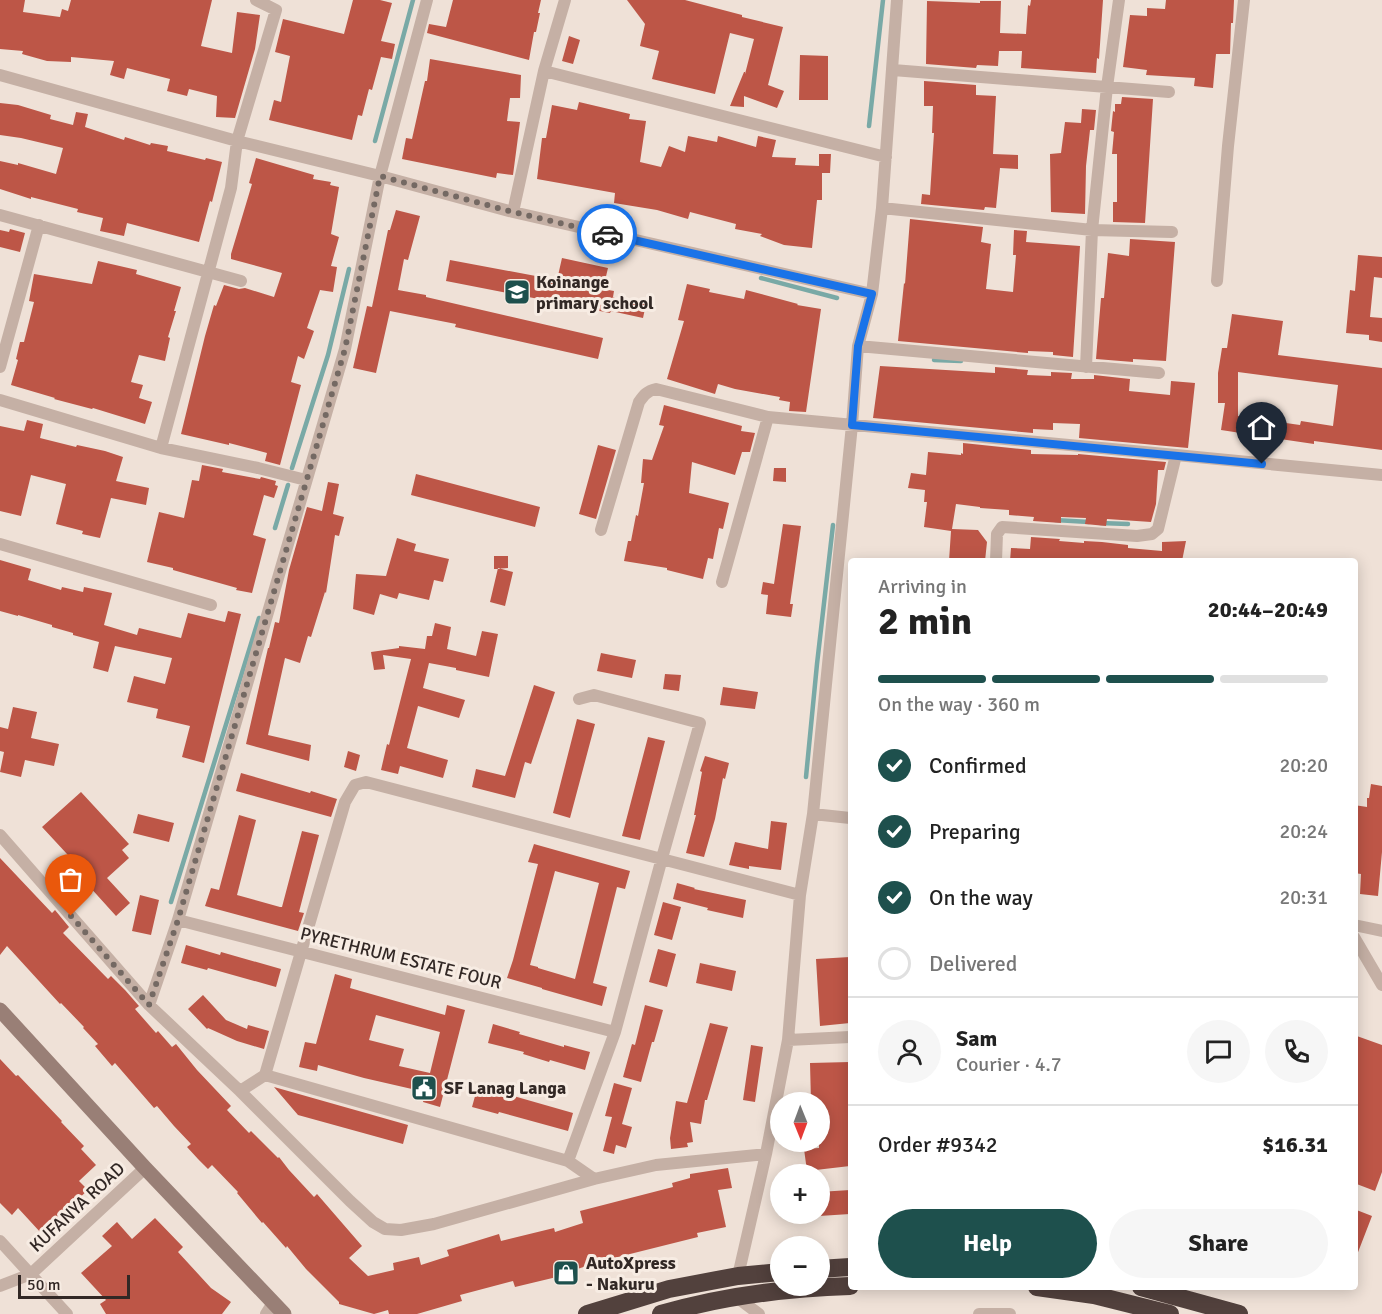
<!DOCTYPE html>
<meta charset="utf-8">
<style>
:root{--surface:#fff;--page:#f6f6f6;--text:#222;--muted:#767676;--line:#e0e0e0;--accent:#1e504d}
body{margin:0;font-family:Signika,sans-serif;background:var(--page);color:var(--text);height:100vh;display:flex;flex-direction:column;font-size:22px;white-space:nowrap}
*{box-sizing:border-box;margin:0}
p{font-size:20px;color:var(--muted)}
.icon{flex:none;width:33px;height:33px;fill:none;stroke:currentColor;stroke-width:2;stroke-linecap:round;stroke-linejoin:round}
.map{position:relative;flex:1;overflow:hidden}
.side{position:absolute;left:848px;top:558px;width:510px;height:732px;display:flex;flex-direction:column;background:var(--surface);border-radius:6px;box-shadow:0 3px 15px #0003}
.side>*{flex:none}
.needle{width:39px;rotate:179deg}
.tools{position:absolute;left:770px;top:1092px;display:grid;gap:12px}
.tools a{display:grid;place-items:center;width:60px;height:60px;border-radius:50%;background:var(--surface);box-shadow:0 3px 15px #0003;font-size:30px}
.scale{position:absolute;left:18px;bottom:15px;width:112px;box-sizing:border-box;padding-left:6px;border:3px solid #322825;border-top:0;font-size:16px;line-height:21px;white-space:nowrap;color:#322825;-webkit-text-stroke:4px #f7ece3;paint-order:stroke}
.pin{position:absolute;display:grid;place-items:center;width:51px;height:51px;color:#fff;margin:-62px -26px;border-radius:50% 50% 50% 0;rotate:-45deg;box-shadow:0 0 6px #0007}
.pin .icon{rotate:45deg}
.courier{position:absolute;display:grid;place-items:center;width:60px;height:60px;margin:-30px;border:4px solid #1a73e8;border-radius:50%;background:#fff;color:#222;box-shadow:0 2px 8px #0007}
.head em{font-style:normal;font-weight:700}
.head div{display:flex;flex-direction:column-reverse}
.head{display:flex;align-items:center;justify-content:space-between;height:102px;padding:0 30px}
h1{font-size:39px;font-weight:700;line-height:45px}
.bar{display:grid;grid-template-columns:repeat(4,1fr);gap:9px 6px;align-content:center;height:72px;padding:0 30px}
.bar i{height:8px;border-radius:4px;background:var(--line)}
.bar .on{background:var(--accent)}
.bar p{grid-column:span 4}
.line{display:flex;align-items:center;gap:15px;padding:0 30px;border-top:2px solid var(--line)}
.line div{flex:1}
.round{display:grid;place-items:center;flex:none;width:63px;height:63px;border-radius:32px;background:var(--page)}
ol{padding:0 30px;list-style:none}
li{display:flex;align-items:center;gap:18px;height:66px}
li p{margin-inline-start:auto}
li .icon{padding:6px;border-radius:50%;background:var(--accent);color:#fff;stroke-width:4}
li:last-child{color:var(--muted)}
li i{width:33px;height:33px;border:3px solid var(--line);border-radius:50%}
.action{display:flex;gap:12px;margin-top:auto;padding:12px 30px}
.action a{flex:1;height:69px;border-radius:36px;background:var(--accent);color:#fff;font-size:24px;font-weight:700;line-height:69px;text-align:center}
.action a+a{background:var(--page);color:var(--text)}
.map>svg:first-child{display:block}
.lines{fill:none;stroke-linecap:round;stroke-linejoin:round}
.stream{stroke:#79a9a6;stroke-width:4.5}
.building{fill:#bd5647;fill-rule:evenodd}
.street{stroke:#c5b0a5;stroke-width:12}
.secondary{stroke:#997f76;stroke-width:15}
.highway{stroke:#52413d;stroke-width:18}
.done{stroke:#746963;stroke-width:6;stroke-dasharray:0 10.8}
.route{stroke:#1a73e8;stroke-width:8}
.labels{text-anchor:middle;stroke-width:6;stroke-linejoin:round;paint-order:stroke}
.poi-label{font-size:18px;font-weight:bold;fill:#322825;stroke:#f7ece3;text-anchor:start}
.street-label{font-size:18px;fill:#322825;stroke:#f7ece3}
</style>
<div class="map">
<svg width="1382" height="1314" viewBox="0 0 1382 1314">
<rect width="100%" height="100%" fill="#efe1d7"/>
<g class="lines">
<!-- stream -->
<path class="stream" d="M869 126 883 0
M375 141 413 0
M761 278 837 298
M934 360 961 361
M292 468 328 355 349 269
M1055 520 1089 522
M1100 523 1128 524
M275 528 288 485
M806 777 817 664 833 525
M171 902 259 618"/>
</g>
<!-- building -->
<path class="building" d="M0 0H25L23 12 60 17 62 9 68 11 71 0H212L201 46 232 53 237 12 260 15 255 49 235 118 216 117 217 96 189 89 187 96 167 91 170 79 127 68 124 79 110 75 114 61 71 57V62L47 61 22 54 23 51 0 49Z
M353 0H380L392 3 381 41 395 44 392 59 381 57 372 90 369 89 362 116 358 115 352 140 269 120 274 100 281 102 290 56 275 52 283 19 344 34Z
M453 0H541L538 13H540L536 32H534L529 60 427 33 429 24 446 27Z
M627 0H685L742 15V17L783 27 768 85 784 91 777 108 744 96V107L730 106 744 72H745V74L754 39 730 33 715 94 652 79 659 51 640 46 645 24Z
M1031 0H1103L1099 59 1097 58 1096 73 1021 68 1022 51H999L998 66 977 65 976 68 926 64 927 1 980 3V1H1001L1000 33 1026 34 1028 5 1030 6Z
M1166 0H1234L1233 23H1231L1230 54H1216L1213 88 1194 86 1195 78 1146 75 1147 70 1123 67 1130 15 1147 16V8L1165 9Z
M569 36 580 40 573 64 562 61Z
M800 55 828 56V100H799Z
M430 59 521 75 520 98H510L507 121 520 122 513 175 497 173 496 178 402 159 406 138 412 139 425 81H427Z
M924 81 976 85V95L996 96 993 154 1018 155V169L1000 168 996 208 985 207 984 210 921 204 922 194 930 195 934 133H932L933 106H924Z
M1122 97 1153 99 1145 223 1113 222V202H1117V154H1112L1114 132 1111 131 1113 111 1115 112V104H1121Z
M579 102 630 114 629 119 646 121 640 162 661 167 669 146 685 152 688 136 717 142 718 136 756 147 758 136 776 140 772 157 796 158 795 165 819 166V154H831L830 173H822V200H817L812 248 784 245 760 236 762 234 735 229 736 224 690 212 688 219 657 210 614 203 615 193 537 179 542 138H546L552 105 577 110Z
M0 103 18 105 51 115 50 119 73 125 76 112 88 114 85 127 124 140 125 137 150 145 151 143 168 146 167 151 205 160 206 158 222 162 212 202 210 201 199 242 127 223 124 236 100 231 103 218 77 212 78 209 31 197V199L0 189V161L18 165V163L56 174 63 148 21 138 0 135Z
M1082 109 1096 110 1094 130H1090L1086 166 1085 214 1051 212 1050 154 1061 153 1065 122 1081 123Z
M256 158 314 175 313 179 331 182 330 185 339 187 331 234 339 237 331 266 337 267 333 292 320 290 307 328 314 331 304 359 298 356 291 382 301 385 280 465 265 461 267 453 229 443V445L181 434 205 336 214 305 216 306 224 285 239 289 245 288 274 297 282 273 231 259V254L252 184 249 183Z
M396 210 420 216 408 260 404 259 398 290 426 295V297L603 338 598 359 455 327 456 324 390 311 376 373 353 368 367 306 372 307 388 230H390Z
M910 219 983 227 981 242 991 244 986 289 1013 292 1016 255H1013L1014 230 1027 231 1026 242 1080 246 1073 357 1053 355V352L1028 351V353L898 341 904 283 905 284Z
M10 229 25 233 20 252 0 247V230L9 232Z
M1130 239 1175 242 1166 361 1133 359V362L1096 359 1101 298H1104L1108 253 1129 256Z
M1358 255 1382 257V278L1374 277 1370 317 1382 318V342L1369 340V335L1346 333 1350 290 1355 291Z
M562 258 608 268 603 289 614 291 613 297 646 304 643 318 611 311 610 313 446 281 450 260 557 280Z
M98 261 137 270 136 274 181 287 174 311H176L168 337 170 338 165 361 139 355 131 382 143 385 139 398 152 402 145 424 93 408 92 409 54 399 55 398 11 385 18 360 16 359 20 342H24L34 302 29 301 34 274 92 284Z
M687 284 710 289 709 292 744 299 746 290 798 304 797 305 821 309 806 412 789 411 790 402 779 400 780 397 735 389 718 384 715 394 667 379 684 321 678 320Z
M1232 314 1283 321 1278 355 1382 368V450L1314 441V444L1221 430 1225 403H1218V373L1222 348H1227ZM1238 372 1338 385 1333 426 1301 421 1300 425 1238 416Z
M880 366 995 373V367L1028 370 1027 375 1051 376V372L1072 373 1071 379H1094V375L1130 379 1129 391 1170 395 1171 381 1195 383 1188 448 1079 438 1080 424 1053 423V430L1033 429V433L873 418Z
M664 405 742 426 741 431 755 433 750 452H742L735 475 692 462 689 493 729 503 723 529 719 528 713 559 708 558 703 579 667 570V568L624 561 628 541H631L636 515 638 516 644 483H641L643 459 652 460 664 426 659 425Z
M27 420 43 424 40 438 76 447 77 445 105 451 123 457 116 481 149 488 146 505 111 498 100 538 82 534 83 531 56 524 66 484 31 475 21 516 0 511V426L24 431Z
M963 443 1031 450V454L1078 455V454L1166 462 1164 470H1158L1156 504 1151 522 1107 519 1106 526 1085 524 1086 518 1061 517V523L1033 521 1034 517 1009 515V510L980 508V507L956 504 952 529 978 530 987 542 985 561H949L951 531 924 527 927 502H924L925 490 908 488 911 473 926 475 928 452 961 455V453L963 454Z
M598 445 616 450 596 519 579 514Z
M202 465 223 469 222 472 260 479 261 477 276 481 275 485 278 486 274 498 264 495 253 535 266 539 252 593 236 590 237 588 173 570V568L147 562 159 512 184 518 192 480 199 481Z
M774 468H786V482L773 481Z
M416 474 540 507 535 527 411 495Z
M328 482 339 484 333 514 344 517 339 536 335 535 326 593 325 592 311 637 308 636 300 663 285 658 268 735 311 745 309 761 246 744 268 648H269L275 622 279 623 289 570 307 507 322 511Z
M783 524 801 526 790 604H793L791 617 766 614 768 595 761 594 763 582 774 584Z
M1031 537 1060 539 1059 541 1084 543V541L1102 542 1128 545V548L1162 551V542L1186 541 1182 561H1010L1011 548 1030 549Z
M397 538 416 544 414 551 449 559 443 582 434 580 429 600 399 593 397 599 380 594 374 615 353 609 356 574 386 576Z
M494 556H508V568L494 569Z
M0 560 31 569 28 580 61 590 62 587 83 592 84 587 112 593 104 625 137 635 139 628 181 638 188 613 225 622 228 611 241 614 204 763 182 757 190 726 156 718 158 709 127 702 134 676 165 684 172 658 115 646 108 672 93 668 99 642 73 635V633L52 627V625L18 615V616L0 611Z
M498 568 513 572 505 606 490 602Z
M435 623 451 627 447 649 476 656 482 631 498 634 489 677 456 670V668L429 663 423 688 465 700 459 718 418 706 407 748 448 760 443 778 400 766 398 774 381 770 387 744 389 745 411 659 383 655 385 669 374 670 371 652 399 648V646L425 649 427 636H432Z
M601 653 636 660 632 678 597 671Z
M665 674 681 675 679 691 663 689Z
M534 685 555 692 531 764 525 762 515 798 472 787 476 769 505 776Z
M723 687 758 692 755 709 720 705Z
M13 707 37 712 31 738 59 744 54 766 25 760 21 777 0 772 4 752 0 751V727L8 729Z
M577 719 595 724 570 818 553 813Z
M648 737 665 741 640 840 622 836Z
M348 751 360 755 356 771 344 767Z
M705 756 729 763 725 779 723 778 715 819 704 857 686 853 696 815H694L702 772 700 771Z
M241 773 310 793 311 791 337 799 331 817 236 791Z
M1371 784 1382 786V852L1378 896 1360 894 1361 874 1354 873V805L1367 807V798H1369Z
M81 792 129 844 122 850 129 858 107 878 130 903 116 916 88 885 92 881 42 827Z
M138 814 174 823 169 842 133 833Z
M239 815 256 820 237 895 280 907H282L302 831 319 835 299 912 304 913 298 931 205 906 211 888 219 890Z
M771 821 787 823 781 870 749 866V869L729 865 735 842 768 849Z
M534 844 630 871 625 889 617 887 593 983 607 987 602 1006 542 989V988L507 978 513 960 538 864 528 862ZM555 871 599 883 575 979 538 968V967L530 965Z
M0 858 52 913 55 910 69 927 63 933 108 979 111 976 125 990 139 1006 135 1009 156 1033 158 1031 172 1047 176 1044 197 1070 231 1106 227 1110 249 1133 251 1131 278 1158 279 1157 289 1170 314 1197 317 1194 362 1246 349 1258 368 1276 394 1270 393 1263 419 1257 421 1265 449 1256 447 1250 499 1234 501 1241 554 1228 555 1232 583 1223 580 1211 673 1187 672 1183 690 1178V1174L728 1168 732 1188 718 1190 726 1227 697 1233 698 1237 602 1261 565 1273V1275L515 1287 513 1281 460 1295 462 1301 417 1314H389L388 1310 374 1314 339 1304V1302L306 1269 287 1246 286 1248 263 1222 262 1223 237 1193 238 1192 212 1165 208 1169 198 1159 187 1147 191 1144 174 1126 157 1106 154 1108 115 1063 112 1066 95 1046 98 1044 83 1028 84 1027 61 1003 60 1004 7 946 0 955Z
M677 883 695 888 694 889 746 900 743 918 707 910 708 908 673 899Z
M140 895 159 900 151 935 132 931Z
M663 902 681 907 672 940 654 935Z
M186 945 220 955 221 952 281 969 276 987 208 968 207 970 181 963Z
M658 949 676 954 667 987 649 982Z
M850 957V1023L820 1026 816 959Z
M700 963 736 971 732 991 696 983Z
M335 974 352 979 350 988 445 1015 447 1005 465 1010 440 1107 423 1102 425 1092 364 1078 318 1065 317 1071 299 1067 305 1042 316 1044ZM376 1015 440 1032 430 1073 399 1066 404 1049 369 1040Z
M203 995 226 1020 247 1029 248 1025 269 1031 264 1049 237 1041 208 1028 207 1029 188 1009Z
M645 1005 663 1010 654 1042H652L641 1082 623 1077 632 1044 635 1045Z
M710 1023 728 1027 707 1100H705L701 1124 690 1122 693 1142 687 1143 688 1147 671 1149 670 1138 676 1101 687 1103Z
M493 1024 520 1032 519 1034 564 1047V1045L590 1052 585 1070 550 1060 549 1062 523 1054 524 1052 488 1043Z
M1354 1035 1382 1045V1172L1375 1191 1354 1183Z
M751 1045 763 1047 755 1102 743 1100Z
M0 1059 16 1076 18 1075 62 1121 61 1122 84 1146 81 1149 96 1165 79 1181 88 1190 41 1233 18 1208 12 1215 0 1203Z
M850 1062V1166L807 1171 804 1149 819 1148V1102H811L810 1063Z
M614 1083 632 1088 622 1124 632 1127 626 1148 616 1145 614 1154 603 1151 612 1117 605 1116Z
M274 1087 408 1125 403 1144 298 1115Z
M477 1089 509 1098 510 1095 573 1113 568 1131 499 1112 498 1114 472 1107Z
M850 1190V1214L819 1216V1192Z
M1354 1209 1372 1216 1355 1260H1354Z
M155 1218 183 1247 178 1252 211 1288 231 1302 222 1314H106L100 1304 106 1300 81 1273 112 1246 102 1236 117 1222 132 1239Z"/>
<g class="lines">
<!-- street -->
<path class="street" d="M893 70 1169 92
M544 71 886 157
M0 75 237 141 380 176 513 212 872 294
M882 208 1092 230 1172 232
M513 212 544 71 565 0
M0 215 241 281
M1217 281 1228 146 1244 0
M858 346 1159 373
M0 367 39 225
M1086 367 1092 230 1107 87 1119 0
M0 400 161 448 258 468 306 480
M161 448 231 188 237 141 276 10 256 0
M601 530 639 402C644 395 647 391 656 389L768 417 1176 455
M0 544 211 605
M996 561 997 534 1002 527 1137 536 1152 534 1158 529 1176 455 1382 475
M722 582 768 417
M579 699 594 695 700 723 662 858 615 1032
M813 814 850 818
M0 835 149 1005 240 1091 350 1201 373 1222 385 1229 401 1230 434 1224 594 1179 656 1165 766 1154
M178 920 615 1032 568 1161
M1354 925 1382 931
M1354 937 1382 985
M149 1005 178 920 345 349 380 176 427 0
M788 1040 850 1037
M265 1075 568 1161 594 1179
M240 1091 265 1075 345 802 355 785 366 782 800 895
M0 1241 67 1314
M738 1276 766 1154 788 1040 800 895 813 814 852 425 858 346 872 294 882 208 897 0
M0 1286 31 1274 145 1168
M735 1296 759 1314
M266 1314 273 1303
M979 1314H1010"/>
<!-- secondary -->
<path class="secondary" d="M0 1010 145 1168 284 1314"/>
<!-- highway -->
<path class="highway" d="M819 1269 850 1267
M1037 1287 1094 1295 1170 1314
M1141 1287 1239 1314
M587 1314 669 1289 738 1276 780 1272
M661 1314C723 1296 786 1288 850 1286"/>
</g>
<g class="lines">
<!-- done -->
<path class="done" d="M71 916 149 1005 178 920 345 349 380 176 513 212 607 234"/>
<!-- route -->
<path class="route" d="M607 234 872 294 858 346 852 425 1262 464"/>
</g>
<!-- icons -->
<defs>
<symbol id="school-square" viewBox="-11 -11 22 22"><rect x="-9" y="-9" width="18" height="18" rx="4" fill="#1e504d" stroke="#f7ece3"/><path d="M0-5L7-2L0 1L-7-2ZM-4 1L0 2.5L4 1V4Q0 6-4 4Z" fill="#fff"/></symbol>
<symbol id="civic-square" viewBox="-11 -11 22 22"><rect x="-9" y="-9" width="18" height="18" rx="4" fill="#1e504d" stroke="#f7ece3"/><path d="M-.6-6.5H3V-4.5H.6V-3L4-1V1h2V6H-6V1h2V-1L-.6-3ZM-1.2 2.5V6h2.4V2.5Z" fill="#fff"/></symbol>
<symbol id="shop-square" viewBox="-11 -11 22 22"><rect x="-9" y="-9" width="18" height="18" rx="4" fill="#1e504d" stroke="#f7ece3"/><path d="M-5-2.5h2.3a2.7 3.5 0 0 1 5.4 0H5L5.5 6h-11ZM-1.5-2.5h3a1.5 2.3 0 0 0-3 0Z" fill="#fff"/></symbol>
</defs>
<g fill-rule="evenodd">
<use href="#school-square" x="502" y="277" width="30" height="30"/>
<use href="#civic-square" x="409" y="1073" width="30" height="30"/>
<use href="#shop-square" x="551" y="1258" width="30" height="30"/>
</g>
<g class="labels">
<!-- poi labels -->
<g class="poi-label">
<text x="536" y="288">Koinange<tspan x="536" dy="21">primary school</tspan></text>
<text x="444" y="1094">SF Lanag Langa</text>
<text x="586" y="1269">AutoXpress<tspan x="586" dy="21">- Nakuru</tspan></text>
</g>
<!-- street labels -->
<g class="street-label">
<text transform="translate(401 958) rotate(14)" y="6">PYRETHRUM ESTATE FOUR</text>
<text transform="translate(77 1207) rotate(-43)" y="6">KUFANYA ROAD</text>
</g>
</g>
</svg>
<div class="tools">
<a><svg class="needle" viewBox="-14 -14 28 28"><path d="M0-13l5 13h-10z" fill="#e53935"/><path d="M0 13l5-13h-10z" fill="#767676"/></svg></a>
<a>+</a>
<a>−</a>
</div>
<div class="scale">50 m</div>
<div class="pin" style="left:71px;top:916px;background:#ea580c"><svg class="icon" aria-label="bag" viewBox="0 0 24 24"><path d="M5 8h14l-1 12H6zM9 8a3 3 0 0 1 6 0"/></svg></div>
<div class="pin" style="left:1262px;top:464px;background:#1f2937"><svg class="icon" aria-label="home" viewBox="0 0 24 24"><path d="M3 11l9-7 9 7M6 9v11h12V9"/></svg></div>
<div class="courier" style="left:607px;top:234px"><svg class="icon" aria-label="car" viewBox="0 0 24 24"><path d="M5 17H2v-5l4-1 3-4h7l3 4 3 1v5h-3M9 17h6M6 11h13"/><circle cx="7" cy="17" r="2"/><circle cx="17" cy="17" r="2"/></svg></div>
<section class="side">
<div class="head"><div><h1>2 min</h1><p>Arriving in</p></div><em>20:44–20:49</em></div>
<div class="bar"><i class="on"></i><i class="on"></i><i class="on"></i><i></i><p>On the way · 360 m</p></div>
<ol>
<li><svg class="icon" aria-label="check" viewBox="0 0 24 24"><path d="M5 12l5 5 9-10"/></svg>Confirmed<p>20:20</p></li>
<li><svg class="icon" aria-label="check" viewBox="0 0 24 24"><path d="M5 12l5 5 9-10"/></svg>Preparing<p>20:24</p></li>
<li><svg class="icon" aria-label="check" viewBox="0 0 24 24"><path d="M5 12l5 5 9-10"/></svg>On the way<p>20:31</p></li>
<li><i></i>Delivered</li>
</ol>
<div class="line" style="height:108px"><a class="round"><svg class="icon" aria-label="person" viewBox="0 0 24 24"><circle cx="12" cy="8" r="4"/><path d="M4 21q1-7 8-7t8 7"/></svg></a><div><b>Sam</b><p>Courier · 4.7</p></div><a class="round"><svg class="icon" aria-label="chat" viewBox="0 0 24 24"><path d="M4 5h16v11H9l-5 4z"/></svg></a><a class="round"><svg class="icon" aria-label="phone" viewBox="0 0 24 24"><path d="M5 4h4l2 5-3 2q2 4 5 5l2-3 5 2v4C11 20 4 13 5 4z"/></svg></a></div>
<div class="line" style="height:78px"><div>Order #9342</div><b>$16.31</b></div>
<div class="action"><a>Help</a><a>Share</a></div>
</section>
</div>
